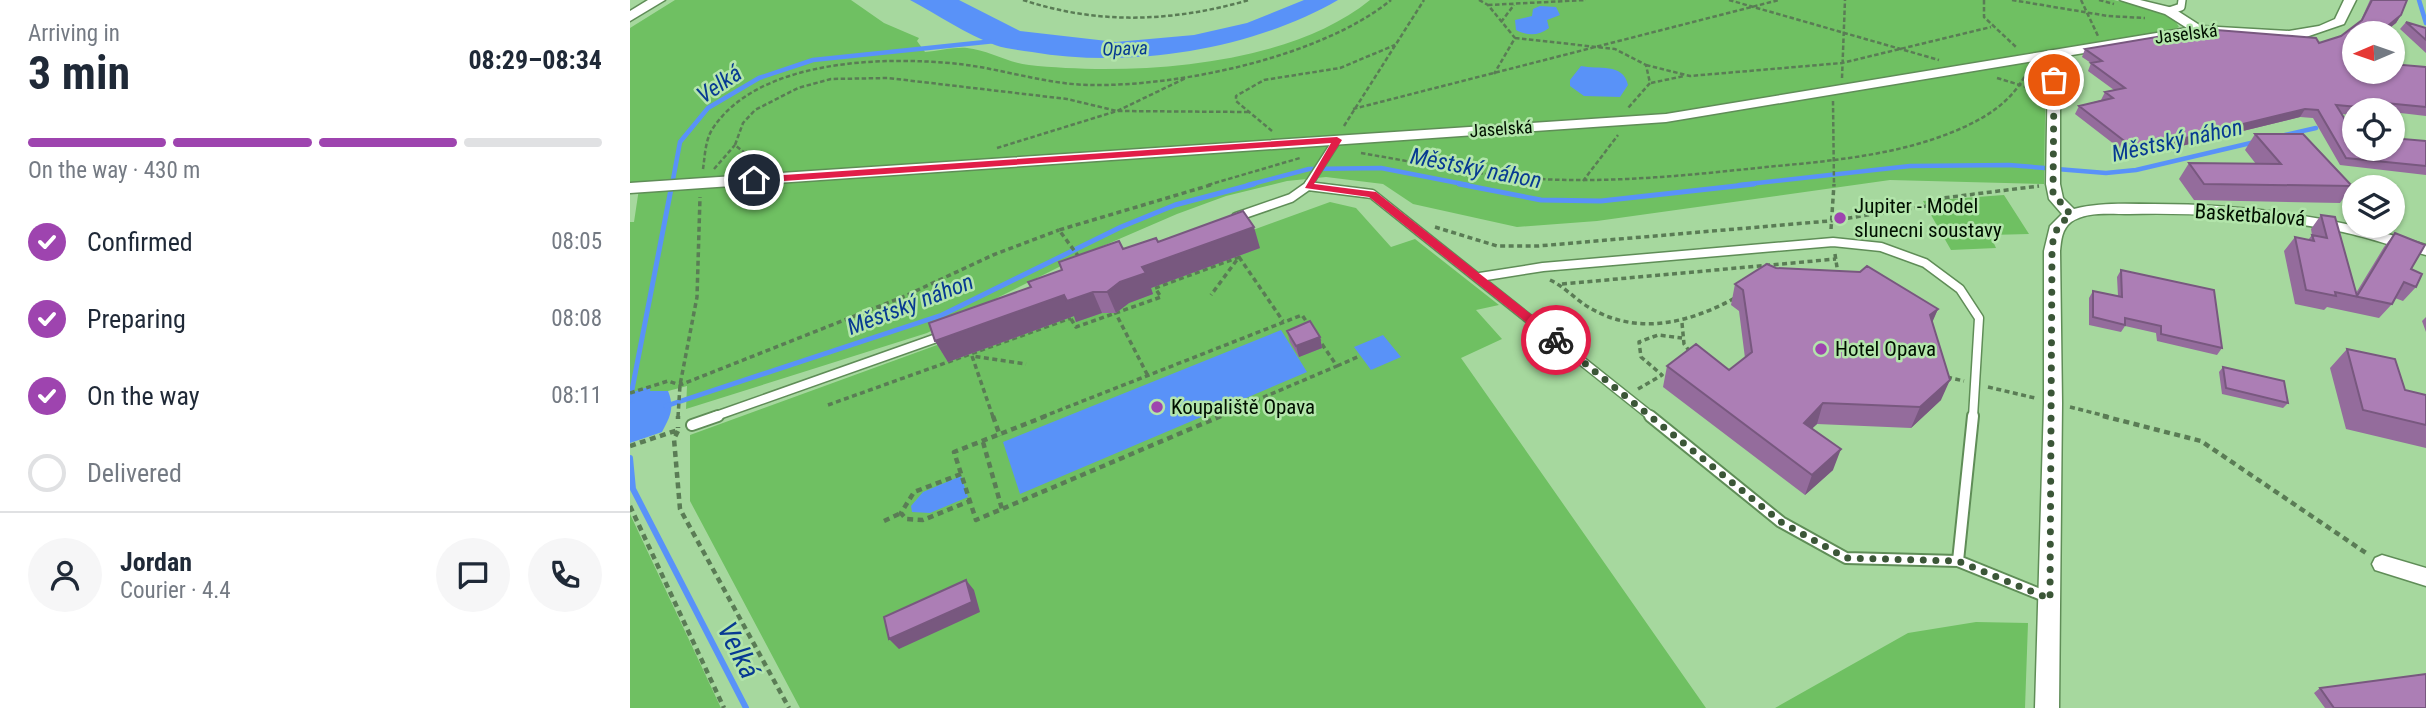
<!DOCTYPE html>
<meta charset="utf-8">
<style>
:root{--surface:#fff;--page:#f6f6f7;--text:#1f2937;--muted:#747a83;--line:#e0e1e3;--accent:#9e44af}
body{margin:0;font-family:"Roboto Condensed",sans-serif;background:var(--page);color:var(--text);height:100vh;display:flex;flex-direction:column;font-size:26px;white-space:nowrap}
*{box-sizing:border-box;margin:0}
p{font-size:23px;color:var(--muted)}
.icon{flex:none;width:38px;height:38px;fill:none;stroke:currentColor;stroke-width:2;stroke-linecap:round;stroke-linejoin:round}
.map{position:relative;flex:1;overflow:hidden}
.panel{display:flex;flex-direction:column;background:var(--surface);width:630px}
.panel>*{flex:none}
.needle{width:46px;rotate:268deg}
.buttons{position:absolute;left:1712px;top:21px;display:grid;gap:14px}
.buttons a{display:grid;place-items:center;width:63px;height:63px;border-radius:50%;background:var(--surface);box-shadow:0 2px 5px #0004;font-size:35px}
.pin{position:absolute;display:grid;place-items:center;width:60px;height:60px;color:#fff;margin:-30px;border:4px solid #fff;border-radius:50%;box-shadow:0 2px 7px #0007}
.courier{position:absolute;display:grid;place-items:center;width:70px;height:70px;margin:-35px;border:5px solid #e11d48;border-radius:50%;background:#fff;color:#222;box-shadow:0 2px 9px #0007}
.headline em{font-style:normal;font-weight:700}
.headline div{display:flex;flex-direction:column-reverse}
.headline{display:flex;align-items:center;justify-content:space-between;height:119px;padding:0 28px}
h1{font-size:46px;font-weight:700;line-height:52px}
.bar{display:grid;grid-template-columns:repeat(4,1fr);gap:10px 7px;align-content:center;height:84px;padding:0 28px}
.bar i{height:9px;border-radius:5px;background:var(--line)}
.bar .selected{background:var(--accent)}
.bar p{grid-column:span 4}
.line{display:flex;align-items:center;gap:18px;padding:0 28px;border-top:2px solid var(--line)}
.line div{flex:1}
.round{display:grid;place-items:center;flex:none;width:74px;height:74px;border-radius:37px;background:var(--page)}
ol{padding:0 28px;list-style:none}
li{display:flex;align-items:center;gap:21px;height:77px}
li p{margin-inline-start:auto}
li .icon{padding:7px;border-radius:50%;background:var(--accent);color:#fff;stroke-width:4}
li:last-child{color:var(--muted)}
li i{width:38px;height:38px;border:4px solid var(--line);border-radius:50%}
main{display:flex;flex:1;min-height:0}
.map>svg:first-child{display:block}
.green{fill:#6fc062}
.water{fill:#5992f8}
.lines{fill:none;stroke-linecap:round;stroke-linejoin:round}
.stream-far2{stroke:#5992f8;stroke-width:4.5}
.stream-far1{stroke:#5992f8;stroke-width:5}
.stream{stroke:#5992f8;stroke-width:6}
.service-far2-casing{stroke:#5f8d57;stroke-width:10}
.service-far1-casing{stroke:#5f8d57;stroke-width:11}
.service-casing{stroke:#5f8d57;stroke-width:14}
.minor-casing{stroke:#5f8d57;stroke-width:3}
.tertiary-casing{stroke:#5f8d57;stroke-width:3}
.path-far2{stroke:#5a7c55;stroke-width:2.5;stroke-dasharray:4.5 2.5;stroke-linecap:butt}
.path-far1{stroke:#5a7c55;stroke-width:3.5;stroke-dasharray:5 3.5;stroke-linecap:butt}
.path{stroke:#5a7c55;stroke-width:4.5;stroke-dasharray:6 4.5;stroke-linecap:butt}
.service-far2{stroke:#fff;stroke-width:7}
.service-far1{stroke:#fff;stroke-width:8}
.service{stroke:#fff;stroke-width:10}
.minor{fill:#fff;fill-rule:evenodd}
.tertiary{fill:#fff;fill-rule:evenodd}
.wall{fill:#946c9c}
.shaded-wall{fill:#78587f}
.building{fill:#ac7eb5;stroke:#78587f;stroke-width:2}
.route{fill:#e11d48}
.done{stroke:#3b5637;stroke-width:7;stroke-dasharray:0 12.6}
.poi-dot{fill:#9e44af;stroke:#b3e5ab;stroke-width:2.5}
.labels{text-anchor:middle;stroke-width:5;stroke-linejoin:round;paint-order:stroke}
.far-street-label{font-size:18px;fill:#011000;stroke:#b3e5ab}
.far-water-label{font-size:19px;font-style:italic;fill:#073a92;stroke:#b3e5ab}
.poi-label{font-size:21px;fill:#011000;stroke:#b3e5ab;text-anchor:start}
.street-label{font-size:21px;fill:#011000;stroke:#b3e5ab}
.water-label{font-size:23px;font-style:italic;fill:#073a92;stroke:#b3e5ab}
.near-water-label{font-size:28px;font-style:italic;fill:#073a92;stroke:#b3e5ab}
</style>
<main>
<section class="panel">
<div class="headline"><div><h1>3 min</h1><p>Arriving in</p></div><em>08:29–08:34</em></div>
<div class="bar"><i class="selected"></i><i class="selected"></i><i class="selected"></i><i></i><p>On the way · 430 m</p></div>
<ol>
<li><svg class="icon" aria-label="check" viewBox="0 0 24 24"><path d="M5 12l5 5 9-10"/></svg>Confirmed<p>08:05</p></li>
<li><svg class="icon" aria-label="check" viewBox="0 0 24 24"><path d="M5 12l5 5 9-10"/></svg>Preparing<p>08:08</p></li>
<li><svg class="icon" aria-label="check" viewBox="0 0 24 24"><path d="M5 12l5 5 9-10"/></svg>On the way<p>08:11</p></li>
<li><i></i>Delivered</li>
</ol>
<div class="line" style="height:126px"><a class="round"><svg class="icon" aria-label="person" viewBox="0 0 24 24"><circle cx="12" cy="8" r="4"/><path d="M4 21q1-7 8-7t8 7"/></svg></a><div><b>Jordan</b><p>Courier · 4.4</p></div><a class="round"><svg class="icon" aria-label="chat" viewBox="0 0 24 24"><path d="M4 5h16v11H9l-5 4z"/></svg></a><a class="round"><svg class="icon" aria-label="phone" viewBox="0 0 24 24"><path d="M5 4h4l2 5-3 2q2 4 5 5l2-3 5 2v4C11 20 4 13 5 4z"/></svg></a></div>
</section>
<div class="map">
<svg width="1796" height="708" viewBox="0 0 1796 708">
<rect width="100%" height="100%" fill="#a6d89e"/>
<!-- green -->
<path class="green" d="M45 0H221L254 23 289 38 287 41 295 52C308 51 324 47 337 48 358 50 378 63 399 65 501 76 658 67 740 0H1484C1503 5 1540 8 1549 27L1541 31 1416 51 1414 184 1260 180 967 221 887 227 783 204 753 184 696 177 657 181 596 196 547 214 459 252 297 333 56 409 57 386 38 391 0 393V222H4L10 182H0V28Z
M1374 195 1399 234 1360 235 1366 248 1321 250 1293 201Z
M700 202 726 208 761 247 785 239 869 305 846 310 872 339 831 358 1076 708H170L60 501V435Z
M0 514 91 708H0Z
M1346 622 1398 623 1395 708H1145L1278 633Z"/>
<!-- water -->
<path class="water" d="M280 0H329L390 31 486 42 564 35 617 23 674 0H708C622 50 499 69 402 52 390 50 376 49 365 45 336 34 308 15 280 0Z
M910 6 926 7 930 15 917 20 919 28C909 36 897 36 886 30L885 20 902 16 903 9Z
M951 66C968 70 993 62 998 85L990 97 954 96 940 86V80Z
M651 330 677 372 390 494 373 442Z
M753 335 771 357 741 370 724 347Z
M21 386 20 391H38C45 408 40 417 32 432L0 443V393Z
M331 476 338 497 300 513 282 512 281 506 293 492Z"/>
<g class="lines">
<!-- stream-far2 -->
<path class="stream-far2" d="M1789 0 1796 23
M1655 135 1686 128
M42 185 50 142 78 108 129 78 183 60 365 41
M618 185 679 169 751 168 838 185
M1109 185 1280 166 1379 165 1476 173 1506 170 1625 142"/>
<!-- stream-far1 -->
<path class="stream-far1" d="M829 184 911 200 971 201 1124 184
M0 400 42 184
M36 406 312 315 491 227 545 205 624 184"/>
<!-- stream -->
<path class="stream" d="M0 458 3 489 116 708"/>
<defs>
<path id="service-far2" d="M1539 11 1551 7 1552 0
M678 185 707 140"/>
<path id="service-far1" d="M679 184 678 186 742 194 1022 417
M606 217 661 198 678 186
M850 277 913 267 1203 242 1251 247 1295 263 1330 289 1349 318 1343 417
M83 417 315 335"/>
<path id="service" d="M1020 416 1151 522 1216 558 1328 561 1417 597
M62 425 88 416
M1328 561 1343 416"/>
<path id="minor" d="M1490 0H1510L1543 8 1571 26 1659 31 1689 26 1705 19 1714 0H1726L1714 24 1676 37 1568 34 1436 56 1430 64V184L1433 198 1444 209C1470 202 1497 204 1524 204 1618 204 1707 217 1796 245V255C1768 248 1741 238 1713 232 1643 218 1570 212 1499 214 1481 214 1457 211 1441 222 1432 229 1431 240 1430 251L1432 403 1429 708H1405L1414 403V251L1420 226 1432 214 1419 199 1416 184 1418 64 1422 58 1036 122 0 193V183L1036 114 1557 28 1535 14Z
M1752 555 1796 568V586L1745 570 1742 564 1745 558Z"/>
<path id="tertiary" d="M18 0H35L0 21V11Z"/>
</defs>
<!-- service-far2 casing -->
<use href="#service-far2" class="service-far2-casing"/>
<!-- service-far1 casing -->
<use href="#service-far1" class="service-far1-casing"/>
<!-- service casing -->
<use href="#service" class="service-casing"/>
<!-- minor casing -->
<use href="#minor" class="minor-casing"/>
<!-- tertiary casing -->
<use href="#tertiary" class="tertiary-casing"/>
<!-- path-far2 -->
<path class="path-far2" d="M393 0C469 25 542 22 619 0
M849 0 858 5 885 38 864 74
M1099 0 1309 60
M1354 0V17L1386 47
M1382 0 1478 16 1515 18
M1451 0 1468 36
M1469 0 1484 4
M858 5 956 0
M871 22 884 5
M885 38 985 49 1016 65 1020 83 998 108
M1016 65 1060 76 1212 63 1361 27
M1212 78 1215 0
M1367 78 1410 91
M1021 83 1054 76
M1203 101 1204 185
M723 109 1149 0
M714 126 794 0
M642 131 606 101V96L634 80 710 68 765 45
M367 148 487 111 556 78
M731 153C790 163 849 176 909 179 985 183 1061 175 1136 167 1201 161 1272 155 1332 128 1361 115 1384 99 1398 70
M142 163 116 154 105 145 113 123 125 110 168 88 201 79 258 78 437 99 487 111 619 112
M73 169C75 156 75 140 83 128 129 59 254 56 329 64 373 69 415 84 459 85 548 87 691 57 761 0
M84 169 105 145
M953 181 988 135
M578 185 670 158"/>
<!-- path-far1 -->
<path class="path-far1" d="M805 227 867 246H908L1199 221 1310 204 1313 198 1409 186
M1201 229 1204 184
M1205 254 1208 274
M449 257 429 230 584 184
M609 257 653 321
M920 280C935 287 946 300 960 308 1008 336 1059 323 1105 298
M932 284 1206 259
M525 288 609 257 581 295
M249 307 263 318
M484 310 518 376
M441 319 446 327 531 297 525 288
M1052 323 1054 344 1061 353
M707 366 730 356
M1317 377 1334 381
M1358 387 1405 398
M1008 389 1032 375 1011 357 1009 342 1028 335 1052 338
M0 393 38 381 50 385 275 296 363 255 429 230
M198 405 441 318
M1440 407 1480 417
M48 417 50 385 67 297 70 197
M363 417 342 356 396 364
M412 417 672 315 707 366 587 417"/>
<!-- path -->
<path class="path" d="M363 416 370 436
M416 416 324 452 346 520 591 416
M1473 416 1571 441 1739 555
M48 419V416
M48 431 44 439 50 509 159 708
M353 442 372 509
M0 446 48 430V427
M331 474 284 492 271 513 276 519 293 520 340 501
M0 506 94 708
M254 521 271 513"/>
<!-- service-far2 -->
<use href="#service-far2" class="service-far2"/>
<!-- service-far1 -->
<use href="#service-far1" class="service-far1"/>
<!-- service -->
<use href="#service" class="service"/>
<!-- minor -->
<use href="#minor" class="minor"/>
<!-- tertiary -->
<use href="#tertiary" class="tertiary"/>
</g>
<!-- wall -->
<path class="wall" d="M1740 0H1777L1771 15 1766 23 1720 60 1796 67V116L1762 112V110H1724V115L1712 114 1724 134 1796 141V175L1710 165 1683 118 1670 117 1502 158 1445 114 1449 106 1471 100 1475 92 1484 90 1458 71 1461 63 1452 57 1455 49 1689 43 1711 36 1730 22Z
M1776 22 1796 28V53L1770 29Z
M1625 134 1722 186 1710 203 1564 200 1549 179 1559 163 1626 164 1615 150Z
M1691 215 1726 293 1754 247 1765 233 1781 269 1786 287 1773 301 1765 298 1762 304 1749 318 1697 307 1694 310 1665 304 1654 251 1665 237 1678 240 1682 235 1681 229Z
M528 242 630 248 521 288 523 294 499 303 486 313H472L446 322 444 316 318 362 305 341 432 270 493 249Z
M1146 268 1308 309 1302 321 1311 400 1281 428 1187 424 1182 428 1203 470 1175 495 1033 387 1037 366 1099 370 1115 358 1109 311 1101 305 1105 284Z
M1491 270 1592 348 1587 355 1527 341 1526 333 1495 326 1491 332 1459 325V298L1463 291 1488 296 1487 277Z
M1796 317V332L1792 321Z
M657 331 690 337 692 348 669 357 660 342Z
M1717 349 1775 390 1796 395V448L1716 429 1700 368Z
M1593 367 1658 403 1653 408 1592 394 1589 372Z
M1690 688 1796 708H1695L1684 693Z"/>
<!-- shaded-wall -->
<path class="shaded-wall" d="M1771 15 1766 23 1753 33H1749Z
M1675 109 1670 117 1502 158 1506 150Z
M624 227 630 248 521 288 523 294 499 303 486 313 477 292 512 267Z
M463 292 472 313 446 322 444 316 318 362 305 341 434 295Z
M1308 309 1299 330 1300 315Z
M690 337 692 348 669 357 666 346Z
M1320 380 1311 400 1281 428 1290 407Z
M1193 403 1187 424 1167 443 1174 423Z
M1211 449 1203 470 1175 495 1182 475Z
M336 580 344 590 350 612 269 649 259 639Z"/>
<!-- building -->
<path class="building" d="M1742 0H1777L1771 15 1749 33H1724V53L1716 60H1724V72H1762V64L1796 67V107L1755 103 1760 110 1706 105 1724 134V149H1762V138L1796 141V166L1716 158 1688 110 1675 109 1506 150 1449 106 1483 98 1475 92 1495 88 1461 63 1472 61 1455 49 1574 29 1686 38 1689 43 1711 36 1732 20Z
M1776 22 1796 28V40Z
M1625 134H1673L1722 186 1574 184 1559 163 1651 164Z
M613 211 624 227 512 267 516 273 490 282 477 292H463L437 301 434 295 305 341 299 323 401 287 398 282 432 270 429 262 489 241 493 249 526 238 528 242Z
M1691 215 1705 217 1727 296 1765 233 1795 245 1781 269 1792 274 1786 287 1774 282 1762 304 1705 292 1706 296 1676 290 1665 237 1684 241 1682 235 1697 238Z
M1137 264 1146 268 1230 272 1237 266 1308 309 1300 315 1320 380 1290 407 1193 403 1174 423 1211 449 1182 475 1037 366 1066 344 1099 370 1122 352 1113 290 1105 284Z
M1491 270 1584 290 1592 348 1531 334V326L1495 318V325L1463 317V291L1492 297Z
M680 321 690 337 666 346 657 331Z
M1717 349 1765 359 1775 390 1796 395V425L1733 410Z
M1593 367 1654 381 1658 403 1596 388Z
M336 580 342 602 259 639 254 617Z
M1796 674V708H1704L1690 688Z"/>
<!-- route -->
<path class="route" d="M707 137 712 140 684 184 746 192 930 337V343H922L739 197 675 188 701 143 124 183 119 180 124 177Z"/>
<g class="lines">
<!-- done -->
<path class="done" d="M926 340 1151 522 1216 558 1328 561 1420 599 1422 251C1423 234 1426 226 1441 215L1423 193 1424 80"/>
</g>
<!-- markers -->
<g class="poi-dot">
<circle cx="1210" cy="218" r="7"/>
<circle cx="1191" cy="349" r="7"/>
<circle cx="527" cy="407" r="7"/>
</g>
<g class="labels">
<!-- far-street labels -->
<g class="far-street-label">
<text transform="translate(1556 34) rotate(-7)" y="6">Jaselská</text>
<text transform="translate(871 129) rotate(-4)" y="6">Jaselská</text>
</g>
<!-- far-water labels -->
<g class="far-water-label">
<text transform="translate(495 48) rotate(-2)" y="7">Opava</text>
</g>
<!-- poi labels -->
<g class="poi-label">
<text x="1224" y="213">Jupiter - Model<tspan x="1224" dy="24">slunecni soustavy</tspan></text>
<text x="1205" y="356">Hotel Opava</text>
<text x="541" y="414">Koupaliště Opava</text>
</g>
<!-- street labels -->
<g class="street-label">
<text transform="translate(1620 215) rotate(4)" y="7">Basketbalová</text>
</g>
<!-- water labels -->
<g class="water-label">
<text transform="translate(89 84) rotate(-34)" y="8">Velká</text>
<text transform="translate(1547 140) rotate(-12)" y="8">Městský náhon</text>
<text transform="translate(846 168) rotate(11)" y="8">Městský náhon</text>
<text transform="translate(280 304) rotate(-21)" y="8">Městský náhon</text>
</g>
<!-- near-water labels -->
<g class="near-water-label">
<text transform="translate(109 650) rotate(63)" y="10">Velká</text>
</g>
</g>
</svg>
<div class="buttons">
<a><svg class="needle" viewBox="-14 -14 28 28"><path d="M0-13l5 13h-10z" fill="#e53935"/><path d="M0 13l5-13h-10z" fill="#747a83"/></svg></a>
<a><svg class="icon" aria-label="locate" viewBox="0 0 24 24"><circle cx="12" cy="12" r="6"/><path d="M12 2v4M12 18v4M2 12h4M18 12h4"/></svg></a>
<a><svg class="icon" aria-label="layers" viewBox="0 0 24 24"><path d="M12 4l9 5-9 5-9-5zM3 14l9 5 9-5"/></svg></a>
</div>
<div class="pin" style="left:1424px;top:80px;background:#ea580c"><svg class="icon" aria-label="bag" viewBox="0 0 24 24"><path d="M5 8h14l-1 12H6zM9 8a3 3 0 0 1 6 0"/></svg></div>
<div class="pin" style="left:124px;top:180px;background:#1f2937"><svg class="icon" aria-label="home" viewBox="0 0 24 24"><path d="M3 11l9-7 9 7M6 9v11h12V9"/></svg></div>
<div class="courier" style="left:926px;top:340px"><svg class="icon" aria-label="bike" viewBox="0 0 24 24"><circle cx="6" cy="16" r="4"/><circle cx="18" cy="16" r="4"/><path d="M6 16l4-8h5l3 8M10 8l3 8H6M13 5h3"/></svg></div>
</div>
</main>
